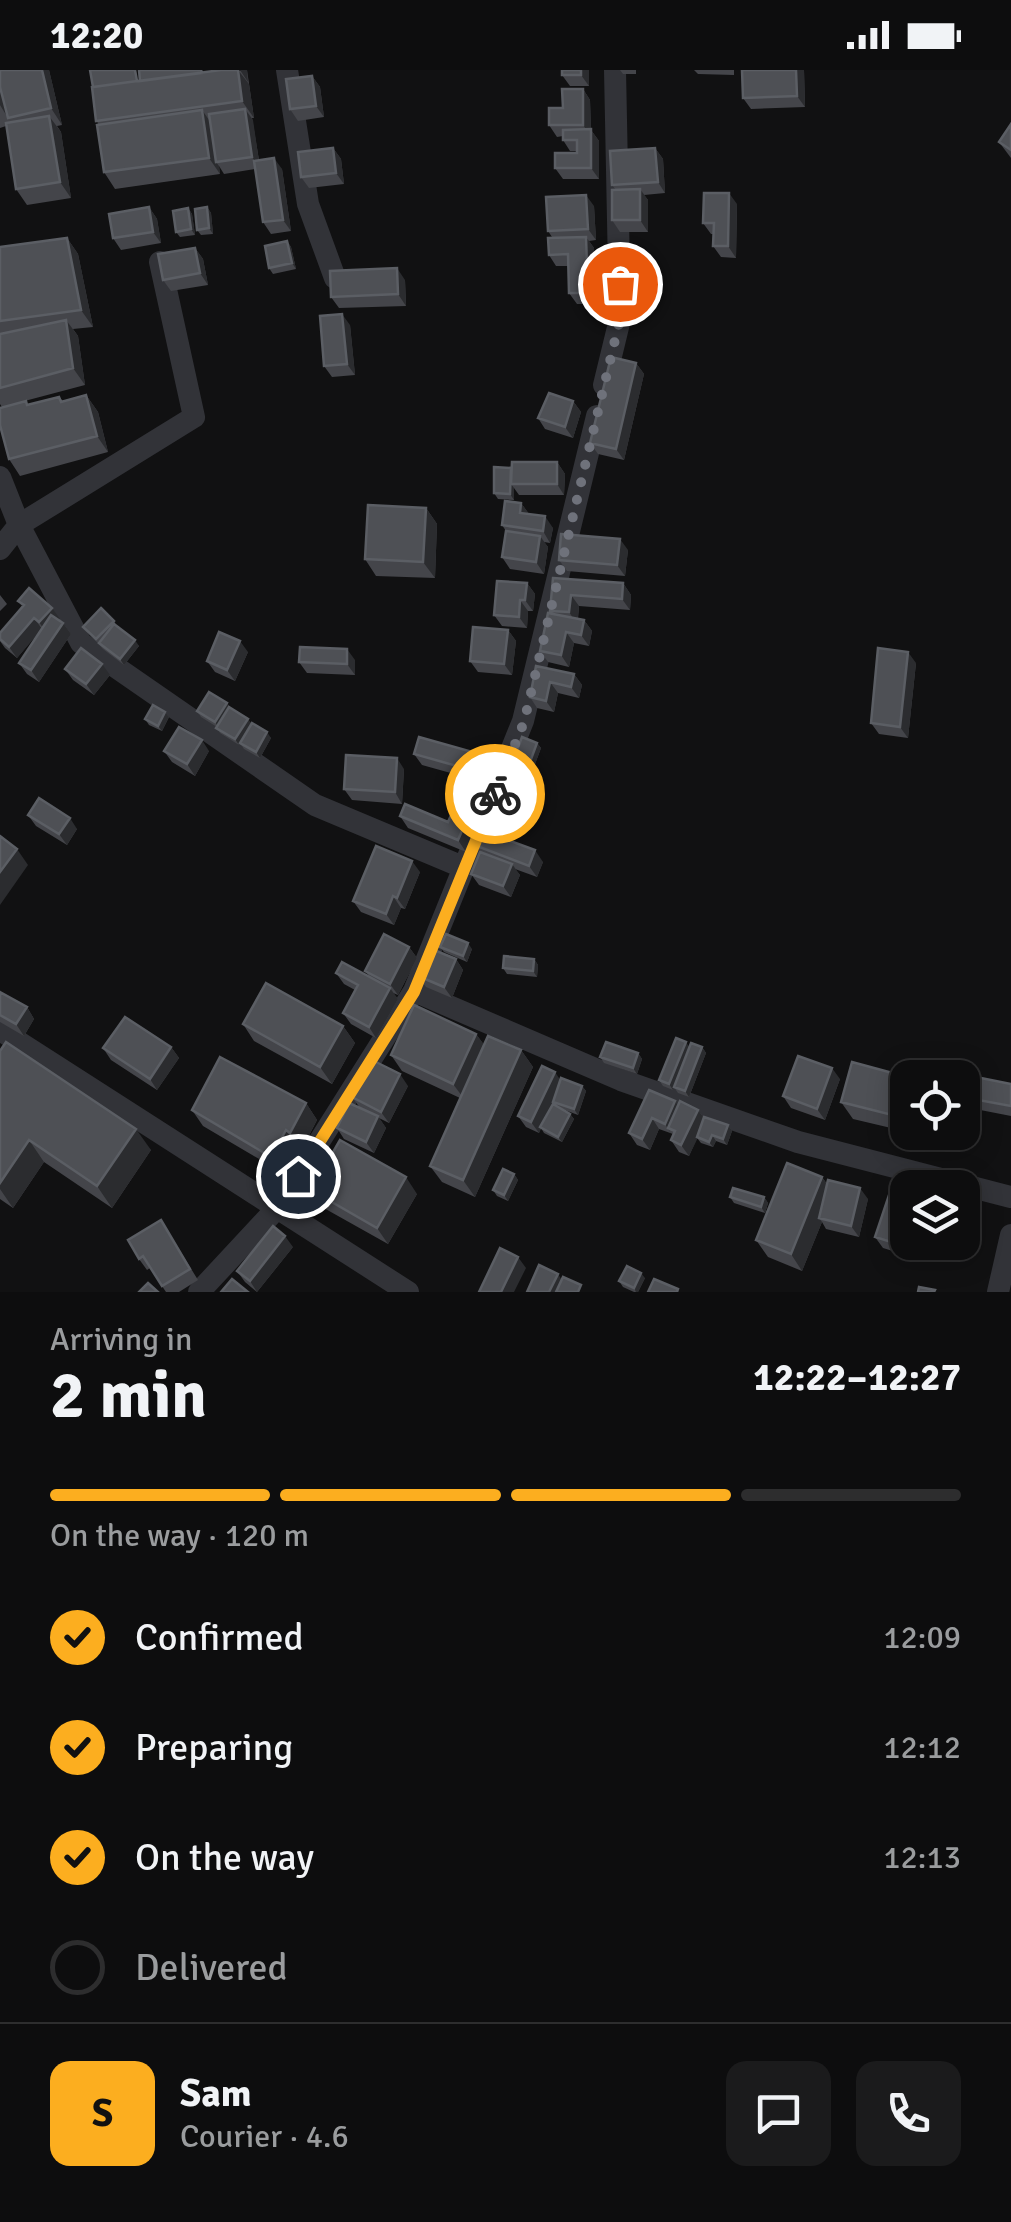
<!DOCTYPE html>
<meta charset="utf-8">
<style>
:root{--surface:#0d0d0e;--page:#1b1b1c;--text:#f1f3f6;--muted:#9a9c9e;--line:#2d2d2e;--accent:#fcae1f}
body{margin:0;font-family:Signika,sans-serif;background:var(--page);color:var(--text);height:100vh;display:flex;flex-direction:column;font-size:38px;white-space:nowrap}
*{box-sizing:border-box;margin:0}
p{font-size:32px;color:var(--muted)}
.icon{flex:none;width:55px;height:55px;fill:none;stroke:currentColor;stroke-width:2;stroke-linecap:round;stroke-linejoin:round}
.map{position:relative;height:1222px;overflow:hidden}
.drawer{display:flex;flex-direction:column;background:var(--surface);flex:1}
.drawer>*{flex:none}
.fabs{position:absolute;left:890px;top:990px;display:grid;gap:20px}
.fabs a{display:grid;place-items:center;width:90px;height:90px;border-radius:20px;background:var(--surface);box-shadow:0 5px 25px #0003,0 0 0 2px var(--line);font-size:50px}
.pin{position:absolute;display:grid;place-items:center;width:85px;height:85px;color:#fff;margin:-42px;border:5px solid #fff;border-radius:50%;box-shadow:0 2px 10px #0007}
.courier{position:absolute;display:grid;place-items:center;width:100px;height:100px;margin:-50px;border:8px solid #fcae1f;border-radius:50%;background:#fff;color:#222;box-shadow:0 2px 12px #0007}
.headline em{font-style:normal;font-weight:700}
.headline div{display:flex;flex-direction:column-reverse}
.headline{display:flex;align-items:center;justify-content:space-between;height:170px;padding:0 50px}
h1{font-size:65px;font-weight:700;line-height:75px}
.bar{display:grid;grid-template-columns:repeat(4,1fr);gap:15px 10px;align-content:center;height:120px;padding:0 50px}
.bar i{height:12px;border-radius:8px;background:var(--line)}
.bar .active{background:var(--accent)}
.bar p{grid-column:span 4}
.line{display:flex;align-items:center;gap:25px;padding:0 50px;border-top:2px solid var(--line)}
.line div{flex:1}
.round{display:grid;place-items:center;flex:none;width:105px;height:105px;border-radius:20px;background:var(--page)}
ol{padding:0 50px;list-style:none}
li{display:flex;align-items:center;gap:30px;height:110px}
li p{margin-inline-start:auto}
li .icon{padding:10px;border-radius:50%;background:var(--accent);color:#111;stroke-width:4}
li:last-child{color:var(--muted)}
li i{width:55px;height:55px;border:5px solid var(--line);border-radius:50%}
.status{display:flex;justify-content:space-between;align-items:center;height:70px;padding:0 50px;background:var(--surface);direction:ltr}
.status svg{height:28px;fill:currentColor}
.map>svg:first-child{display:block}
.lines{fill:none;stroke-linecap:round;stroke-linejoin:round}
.street{stroke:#323338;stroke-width:22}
.wall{fill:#44454a}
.shaded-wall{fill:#2b2c2f}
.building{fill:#4e5055;stroke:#5b5e64;stroke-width:2.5}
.done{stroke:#6f727b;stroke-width:10;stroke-dasharray:0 18}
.route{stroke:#fcae1f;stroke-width:12}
</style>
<div class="status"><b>12:20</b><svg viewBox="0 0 49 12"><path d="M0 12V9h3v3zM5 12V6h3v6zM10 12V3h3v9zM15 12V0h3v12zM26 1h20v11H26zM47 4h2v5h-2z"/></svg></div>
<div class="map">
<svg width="1011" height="1222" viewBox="0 0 1011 1222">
<rect width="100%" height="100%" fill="#111112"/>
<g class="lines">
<!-- street -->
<path class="street" d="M287 0 308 134 335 208
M604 315 620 249 615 0
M0 407 19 455 81 573 315 735 465 798
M0 479 19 455 194 347 160 192
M414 921 621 1010 798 1072 1011 1127
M0 960 408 1222
M199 1222 278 1137 414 921 523 651 597 346
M998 1222 1011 1165"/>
</g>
<!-- wall -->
<path class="wall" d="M0 0H49L62 55 57 56 61 62 71 128 27 135 16 119 6 56 0 58Z
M247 0 254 48H252L259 90 282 99 291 161 271 164 263 152 255 99 224 104 219 96 220 104 115 119 104 102 93 17Z
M589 0V16H570L562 5Z
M620 0H636V4H623Z
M694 0H734V5L698 4Z
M804 0 805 37 751 39 743 28Z
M312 6 320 17 324 47 298 51 290 39Z
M583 19 590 30 591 60 599 71V109H563L555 98 577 83V81H570L563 70V66L557 67 549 55 563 38Z
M1011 54V88L999 72Z
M333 78 341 89 344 114 309 118 301 107Z
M655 78 663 89 665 123 644 125 648 130V162H620L612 150 616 120 612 115Z
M737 134 736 188 721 187 713 176 714 164H711L703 153Z
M594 136 596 170 589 171 594 178 596 234H577L569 223 568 196H556L549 185 552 167 548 161Z
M149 137 157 149 161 173 121 180 113 168Z
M207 137 211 143 213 164 201 165 197 160Z
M188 138 192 144 195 165 180 167 176 162Z
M67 168 78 184 93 257 73 259 78 266 85 315 2 337 0 334V177Z
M287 171 291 177 296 199 273 204 269 198Z
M195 178 203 189 208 215 171 221 163 210Z
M405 210 406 236 339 238 331 227Z
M350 255 355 305 332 307 324 296Z
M636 293 644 304 624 390 598 384 590 373Z
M86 325 98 342 108 382 20 406 9 389 29 335 59 327 63 331Z
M573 331 581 342 573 368 545 359 538 348Z
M557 392 565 404 564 425H519L514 418V430L498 429 494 423 511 398Z
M521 433 529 444 553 458 550 473 544 472 548 477 544 504 510 499 502 487 506 461 502 455Z
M426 438 437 454 435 508 376 506 365 489Z
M628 480 625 506 567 501 559 490Z
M553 508 623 513 631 525 630 540 579 536 578 549 584 550 592 561 589 576 574 573 569 597 548 592 540 581 552 544 550 541Z
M527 513 535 524 533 541H528L527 558 502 556 494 545Z
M0 525 7 534 0 541Z
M18 531 60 549 71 564 39 612 27 604 19 593 41 559 17 588 5 578 0 571V563L22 536Z
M114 551 117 557 139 576 124 595 103 579 83 557Z
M508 560 516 571 512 605 478 602 470 591Z
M248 582 235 611 215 602 207 591Z
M355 590V605L307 603 299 592Z
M916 593 908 668 879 664 871 653Z
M536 596 574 604 582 615 579 628 558 623 554 642 537 638 530 627Z
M65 599 110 605 94 625 73 610Z
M227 633 230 638 271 668 260 688 244 679 240 673 239 675 220 663 217 657 201 647 197 641Z
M165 642 169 647 162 661 149 655 145 649Z
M537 673 541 678 528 713 513 708 509 702Z
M164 681H209L195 706 172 692Z
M414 684 487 686 495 697 490 714 422 695Z
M404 699 402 734 352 730 344 719Z
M504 719 534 728 537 734 534 744 518 738 513 752 500 748 496 742Z
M471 740 479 751 466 782 408 758 400 746 448 752Z
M28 745 77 759 67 775 36 756Z
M477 776 543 792 537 807 515 799 520 805 511 827 479 815 471 804 481 782Z
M420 802 405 839 401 838 394 855 361 842 353 831Z
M409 877 417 888 398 925 393 923 398 929 376 968 351 954 343 943 355 920 344 914 336 903 369 906 365 901Z
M440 877 472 879 467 892 444 882Z
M456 889 463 900 452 928 426 917 418 906Z
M534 889 538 895 537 907 507 904 503 898Z
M0 922 27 937 34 949 24 966 0 952Z
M243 954 343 956 355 973 332 1014 254 971Z
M476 964 484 975 521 980 533 997 475 1127 442 1112 430 1096 460 1028 402 1001 391 985Z
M171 977 179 988 157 1020 111 990 103 978Z
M689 977H702L706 983 689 1027 678 1023 674 1017 673 1020 663 1016 659 1010Z
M0 981 151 1080 112 1138 44 1092 13 1138 0 1129Z
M638 983 642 989 637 1004 604 993 600 987Z
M908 1008V1062L853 1049 841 1032Z
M840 1009 825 1050 791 1038 783 1026Z
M560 1011 582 1016 586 1021 578 1045 562 1039 570 1044 574 1049 562 1072 544 1063 541 1058 539 1063 526 1057 518 1046Z
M1011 1014V1046L970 1038 962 1028V1023Z
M408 1016 389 1053 379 1048 386 1058 374 1083 344 1069 337 1058 360 1038 352 1027Z
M675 1031 678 1036 698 1040 704 1048 728 1055 732 1061 727 1075 716 1071 713 1077 701 1073 697 1068 689 1086 679 1082 671 1070 673 1064 659 1059 650 1080 637 1075 629 1063Z
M306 1033 317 1050 302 1079 297 1077 283 1103 203 1056 192 1040Z
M514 1104 518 1110 508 1131 497 1126 493 1120Z
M822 1107 827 1114 868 1129 859 1167 826 1159 822 1152 802 1201 768 1187 756 1170Z
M311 1120 417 1124 388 1174 322 1137Z
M730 1127H764L768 1133 765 1143 734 1133Z
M161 1150 198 1210 179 1222H166L150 1198 147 1200 139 1189Z
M875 1167 917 1172 912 1187 883 1178Z
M923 1172H949L947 1179Z
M293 1177 257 1222 245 1212 237 1201Z
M645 1208 638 1222H634L623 1217 619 1211Z"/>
<!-- shaded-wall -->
<path class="shaded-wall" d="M42 0H49L62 55 51 38Z
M238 0 249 14 254 48 242 31Z
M240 0H247L248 12Z
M581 0H589V16L581 5Z
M796 0H804L805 37 797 26Z
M312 6 320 17 324 47 316 36Z
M0 14 8 48 0 35Z
M583 19 590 30 591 60 599 71V109L591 98V66L583 55Z
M245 39 253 50 260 98 252 87Z
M202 40 214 57 216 92 219 96 220 104 209 88Z
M49 46 61 62 71 128 60 112Z
M333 78 341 89 344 114 336 103Z
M655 78 663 89 665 123 658 112Z
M274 88 282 99 291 161 283 150Z
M640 119 648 130V162L640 150Z
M729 123 737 134 736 188 728 176Z
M586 125 594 136 596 170 588 159Z
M149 137 157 149 161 173 153 162Z
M207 137 211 143 213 164 209 158Z
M188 138 192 144 195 165 191 159Z
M586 167 594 178 596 234 588 223Z
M67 168 78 184 93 257 81 240Z
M287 171 291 177 296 199 292 193Z
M195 178 203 189 208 215 200 203Z
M397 198 405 210 406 236 398 224Z
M342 244 350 255 355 305 347 294Z
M66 250 78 266 85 315 73 298Z
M636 293 644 304 624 390 616 379Z
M86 325 98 342 108 382 97 366Z
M573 331 581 342 573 368 565 357Z
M557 392 565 404 564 425 557 414Z
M511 398V414L514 418V430L510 424Z
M521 433 529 444 520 443Z
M426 438 437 454 435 508 423 492Z
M545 446 553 458 550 473 543 461Z
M540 466 548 477 544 504 536 492Z
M620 469 628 480 625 506 617 495Z
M527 513 535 524 533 541 525 530Z
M623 513 631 525 630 540 622 529Z
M571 525 579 536 577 554 569 542Z
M520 530 528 541 527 558 519 547Z
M52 538 60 549 47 564 39 552Z
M34 548 42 559 17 588 9 577Z
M584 550 592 561 589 576 581 565Z
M63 553 71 564 39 612 31 600Z
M508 560 516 571 512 605 504 594Z
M566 562 574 573 569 597 561 585Z
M135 570 139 576 124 595 120 589Z
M240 571 248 582 235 611 227 600Z
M347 579 355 590V605L347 594Z
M908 582 916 593 908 668 900 657Z
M102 594 110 605 94 625 86 614Z
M574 604 582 615 579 628 571 617Z
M550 612 558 623 554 642 546 631Z
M227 633 231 638 219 658 215 652Z
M165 642 169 647 162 661 158 656Z
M248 649 252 654 239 675 235 669Z
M267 662 271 668 260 688 256 682Z
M202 670 209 681 195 706 187 694Z
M537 673 541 678 528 713 524 708Z
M487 686 495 697 490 714 482 703Z
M397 688 404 699 402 734 395 722Z
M534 728 537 734 534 744 530 738Z
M514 732 518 738 513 752 509 747Z
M471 740 479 751 466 782 458 770Z
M70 748 77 759 67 775 59 764Z
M17 779 28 795 0 835V802Z
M535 780 543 792 537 807 529 796Z
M412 791 420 802 405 839 397 828Z
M512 794 520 805 511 827 503 816Z
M393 826 401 838 394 855 386 844Z
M468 873 472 879 467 892 463 886Z
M409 877 417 888 398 925 390 914Z
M456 889 463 900 452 928 444 917Z
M534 889 538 895 537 907 533 901Z
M390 918 398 929 376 968 369 957Z
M27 937 34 949 24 966 16 954Z
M343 956 355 973 332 1014 320 997Z
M476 964 488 980 465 1030 453 1014Z
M686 972 690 978 673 1020 669 1014Z
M171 977 179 988 157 1020 150 1009Z
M702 977 706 983 689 1027 685 1021Z
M521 980 533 997 475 1127 463 1110Z
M638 983 642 989 637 1004 633 998Z
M832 998 840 1009 825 1050 817 1039Z
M555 1002 563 1014 539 1063 531 1052Z
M400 1004 408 1016 389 1053 381 1042Z
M582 1016 586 1021 578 1045 574 1039Z
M675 1031 683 1042 668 1058 672 1065 665 1054Z
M306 1033 317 1050 302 1079 290 1063Z
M698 1040 706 1051 689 1086 681 1075Z
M570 1044 574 1049 562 1072 558 1067Z
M378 1046 386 1058 374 1083 366 1072Z
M652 1048 659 1059 650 1080 642 1069Z
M728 1055 732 1061 727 1075 723 1069Z
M136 1059 151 1080 112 1138 97 1116Z
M286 1060 297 1077 283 1103 271 1087Z
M712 1065 716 1071 713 1077 709 1072Z
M29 1070 44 1092 13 1138 0 1119V1113Z
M514 1104 518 1110 508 1131 504 1125Z
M406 1107 417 1124 388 1174 377 1158Z
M822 1107 833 1123 819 1148 822 1152 802 1201 791 1184Z
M860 1118 868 1129 859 1167 851 1156Z
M764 1127 768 1133 765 1143 761 1137Z
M908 1165V1172H917L912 1187 904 1176Z
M285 1166 293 1177 257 1222 250 1211Z
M518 1187 526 1198 514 1222H501Z
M641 1203 645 1208 638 1222H636L634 1218Z
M558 1204 565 1215 562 1222H549Z"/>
<!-- building -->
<path class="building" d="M0 0H42L51 38 8 48 0 17Z
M90 0H135L137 11 93 17Z
M139 0H201L202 3 140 11Z
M221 0H238L242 31 96 51 92 17Z
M562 0H581V5H562Z
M742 0H796L797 26 743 28Z
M312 6 316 36 290 39 286 9Z
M562 19H583V55H549V38H563Z
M245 39 252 87 216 92 209 44Z
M202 40 209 88 104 102 97 55Z
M49 46 60 112 16 119 6 53Z
M1011 54V80L999 72Z
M591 59V98H555V83H577V70H563V60Z
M333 78 336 103 301 107 298 82Z
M655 78 658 112 612 115 610 81Z
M274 88 283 150 263 152 254 91Z
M640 119V150H612V120Z
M704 123H729L728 176H713L714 153H703Z
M586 125 588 159 548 161 546 127Z
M149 137 153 162 113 168 109 144Z
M207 137 209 158 197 160 195 139Z
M188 138 191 159 176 162 173 141Z
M586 167 588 223H569L568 184 549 185 548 168Z
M67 168 81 240 0 251V177Z
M287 171 292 193 269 198 265 176Z
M195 178 200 203 163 210 158 184Z
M397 198 398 224 331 227 330 201Z
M342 244 347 294 324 296 320 246Z
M66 250 73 298 0 318V264Z
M611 287 636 293 616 379 590 373Z
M549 323 573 331 565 357 538 348Z
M86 325 97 366 9 389 0 355V338L26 331 27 335 59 327 61 332Z
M512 392H557V414H511Z
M494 397 511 398 510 424 494 423Z
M505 431 521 433 520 443 545 446 543 461 502 455Z
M368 435 426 438 423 492 365 489Z
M506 461 540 466 536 492 502 487Z
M561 464 620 469 617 495 559 490Z
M553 508 623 513 622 529 571 525 569 542 550 541Z
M497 511 527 513 525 530H520L519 547 494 545Z
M29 518 52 538 39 552 34 548 9 577 0 569V563L24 535 18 531Z
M101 538 114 551 96 569 83 557Z
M548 543 584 550 581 565 566 562 561 585 540 581Z
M51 545 63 553 31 600 19 593Z
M114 554 135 570 120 589 99 573Z
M473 557 508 560 504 594 470 591Z
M219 562 240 571 227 600 207 591Z
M300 577 347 579V594L299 592Z
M81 578 102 594 86 614 65 599Z
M878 578 908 582 900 657 871 653Z
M536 596 574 604 571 617 550 612 546 631 530 627Z
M209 622 227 633 215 652 197 641Z
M153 635 165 642 158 656 145 649Z
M229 637 248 649 235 669 216 658Z
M252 653 267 662 256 682 240 673Z
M179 657 202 670 187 694 164 681Z
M419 667 487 686 482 703 414 684Z
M522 667 537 673 524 708 509 702Z
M346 685 397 688 395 722 344 719Z
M504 719 534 728 530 738 514 732 509 747 496 742Z
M39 728 70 748 59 764 28 745Z
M405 734 448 752 456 734 471 740 458 770 400 746Z
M483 761 535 780 529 796 477 776Z
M0 766 17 779 0 802Z
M376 776 412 791 397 828 393 826 386 844 353 831Z
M480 782 512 794 503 816 471 804Z
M384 864 409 877 390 914 365 901Z
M446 864 468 873 463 886 440 877Z
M429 878 456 889 444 917 418 906Z
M504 886 534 889 533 901 503 898Z
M342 892 390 918 369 957 343 943 358 915 336 903Z
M266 913 343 956 320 997 243 954Z
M0 922 27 937 16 954 0 945Z
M414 935 476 964 453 1014 391 985Z
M125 947 171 977 150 1009 103 978Z
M488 966 521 980 463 1110 430 1096Z
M676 968 686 972 669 1014 659 1010Z
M6 972 136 1059 97 1116 29 1070 0 1113V981Z
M606 972 638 983 633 998 600 987Z
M691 973 702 977 685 1021 674 1017Z
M798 986 832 998 817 1039 783 1026Z
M220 987 306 1033 290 1063 286 1060 271 1087 192 1040Z
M372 990 400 1004 381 1042 352 1027Z
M852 992 911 1008H908V1049L841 1032Z
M542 996 555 1002 531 1052 518 1046Z
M966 1005 1011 1014V1036L962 1027Z
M561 1008 582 1016 574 1039 553 1032Z
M649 1020 675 1031 665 1054 652 1048 642 1069 629 1063Z
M680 1031 698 1040 681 1075 671 1070 675 1061 668 1058Z
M349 1033 378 1046 366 1072 337 1058Z
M553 1034 570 1044 558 1067 540 1057Z
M704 1047 728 1055 723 1069 712 1065 709 1072 697 1067Z
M340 1070 406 1107 377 1158 311 1120Z
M787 1093 822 1107 791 1184 756 1170Z
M503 1099 514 1104 504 1125 493 1120Z
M828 1110 860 1118 851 1156 819 1148Z
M733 1118 764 1127 761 1137 730 1127Z
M889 1125 908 1131V1165L904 1176 875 1167Z
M161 1150 190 1199 162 1216 143 1186 139 1189 128 1170Z
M273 1156 285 1166 250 1211 237 1201Z
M500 1178 518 1187 501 1222H479Z
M539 1195 558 1204 549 1222H527Z
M627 1196 641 1203 634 1218 619 1211Z
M563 1207 581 1215 578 1222H556Z
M232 1209 248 1222H221Z
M654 1209 678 1219 677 1222H648Z
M148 1213 158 1222H139Z
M919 1217 935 1220 934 1222H918Z"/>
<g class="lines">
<!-- done -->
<path class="done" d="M495 724 524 652 620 249V214"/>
<!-- route -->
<path class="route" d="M298 1106 414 922 495 724"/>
</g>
</svg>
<div class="fabs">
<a><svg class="icon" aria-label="locate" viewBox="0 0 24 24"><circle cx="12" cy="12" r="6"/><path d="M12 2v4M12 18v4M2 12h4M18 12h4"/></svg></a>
<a><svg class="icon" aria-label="layers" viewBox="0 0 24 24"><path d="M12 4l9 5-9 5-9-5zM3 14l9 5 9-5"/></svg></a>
</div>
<div class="pin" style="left:620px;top:214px;background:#ea580c"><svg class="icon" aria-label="bag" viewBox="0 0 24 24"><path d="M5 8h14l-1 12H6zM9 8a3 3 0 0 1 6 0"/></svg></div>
<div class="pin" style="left:298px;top:1106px;background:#1f2937"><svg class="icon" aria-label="home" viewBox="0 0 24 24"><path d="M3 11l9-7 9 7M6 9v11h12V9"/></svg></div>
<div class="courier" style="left:495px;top:724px"><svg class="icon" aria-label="bike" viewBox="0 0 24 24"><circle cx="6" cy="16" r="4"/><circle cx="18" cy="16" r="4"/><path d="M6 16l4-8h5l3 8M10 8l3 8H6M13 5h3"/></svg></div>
</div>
<section class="drawer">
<div class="headline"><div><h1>2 min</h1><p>Arriving in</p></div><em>12:22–12:27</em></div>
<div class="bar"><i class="active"></i><i class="active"></i><i class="active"></i><i></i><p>On the way · 120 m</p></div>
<ol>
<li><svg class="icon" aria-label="check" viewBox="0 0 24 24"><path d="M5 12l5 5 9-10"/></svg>Confirmed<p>12:09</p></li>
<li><svg class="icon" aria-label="check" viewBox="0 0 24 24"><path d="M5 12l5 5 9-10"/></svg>Preparing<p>12:12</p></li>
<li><svg class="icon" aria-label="check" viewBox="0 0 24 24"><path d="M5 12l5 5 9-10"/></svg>On the way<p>12:13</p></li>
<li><i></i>Delivered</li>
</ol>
<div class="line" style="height:180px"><b class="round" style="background:var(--accent);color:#111">S</b><div><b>Sam</b><p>Courier · 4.6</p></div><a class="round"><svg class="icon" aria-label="chat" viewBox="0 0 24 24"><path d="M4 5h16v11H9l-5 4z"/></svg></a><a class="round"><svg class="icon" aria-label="phone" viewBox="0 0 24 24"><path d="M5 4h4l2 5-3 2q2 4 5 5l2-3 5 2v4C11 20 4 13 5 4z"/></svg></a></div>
</section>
